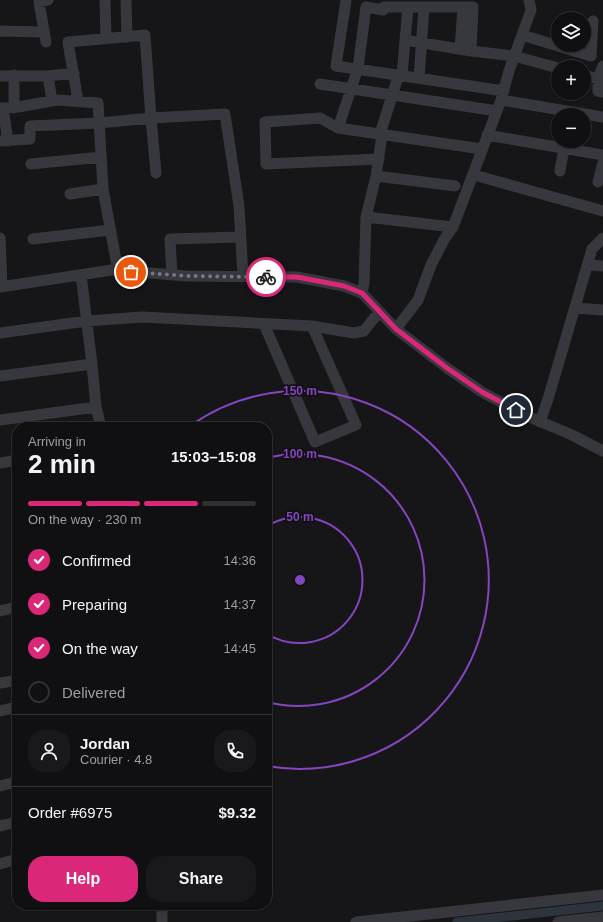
<!DOCTYPE html>
<meta charset="utf-8">
<style>
:root{--surface:#101012;--page:#19191b;--text:#f1f3f6;--muted:#9c9d9f;--line:#303032;--accent:#db2777}
body{margin:0;font-family:Arial,sans-serif;background:var(--page);color:var(--text);height:100vh;display:flex;flex-direction:column;font-size:15px;white-space:nowrap}
*{box-sizing:border-box;margin:0}
p{font-size:13px;color:var(--muted)}
.icon{flex:none;width:22px;height:22px;fill:none;stroke:currentColor;stroke-width:2;stroke-linecap:round;stroke-linejoin:round}
.map{position:relative;flex:1;overflow:hidden}
.panel{position:absolute;left:12px;top:422px;width:260px;height:488px;display:flex;flex-direction:column;background:var(--surface);border-radius:16px;box-shadow:0 1px 3px #0004,0 0 0 1px var(--line)}
.panel>*{flex:none}
.buttons{position:absolute;left:551px;top:12px;display:grid;gap:8px}
.buttons a{display:grid;place-items:center;width:40px;height:40px;border-radius:50%;background:var(--surface);box-shadow:0 1px 3px #0004,0 0 0 1px var(--line);font-size:20px}
.pin{position:absolute;display:grid;place-items:center;width:34px;height:34px;color:#fff;margin:-17px;border:2px solid #fff;border-radius:50%;box-shadow:0 1px 4px #0007}
.courier{position:absolute;display:grid;place-items:center;width:40px;height:40px;margin:-20px;border:3px solid #db2777;border-radius:50%;background:#fff;color:#222;box-shadow:0 1px 5px #0007}
.overview em{font-style:normal;font-weight:600}
.overview div{display:flex;flex-direction:column-reverse}
.overview{display:flex;align-items:center;justify-content:space-between;height:68px;padding:0 16px}
h1{font-size:26px;font-weight:600;line-height:30px}
.bar{display:grid;grid-template-columns:repeat(4,1fr);gap:6px 4px;align-content:center;height:48px;padding:0 16px}
.bar i{height:5px;border-radius:3px;background:var(--line)}
.bar .on{background:var(--accent)}
.bar p{grid-column:span 4}
.line{display:flex;align-items:center;gap:10px;padding:0 16px;border-top:1px solid var(--line)}
.line div{flex:1}
.round{display:grid;place-items:center;flex:none;width:42px;height:42px;border-radius:16px;background:var(--page)}
ol{padding:0 16px;list-style:none}
li{display:flex;align-items:center;gap:12px;height:44px}
li p{margin-inline-start:auto}
li .icon{padding:4px;border-radius:50%;background:var(--accent);color:#fff;stroke-width:4}
li:last-child{color:var(--muted)}
li i{width:22px;height:22px;border:2px solid var(--line);border-radius:50%}
.cta{display:flex;gap:8px;margin-top:auto;padding:8px 16px}
.cta a{flex:1;height:46px;border-radius:16px;background:var(--accent);color:#fff;font-size:16px;font-weight:600;line-height:46px;text-align:center}
.cta a+a{background:var(--page);color:var(--text)}
.map>svg:first-child{display:block}
.lines{fill:none;stroke-linecap:round;stroke-linejoin:round}
.canal{stroke:#2c353c;stroke-width:9}
.minor{stroke:#37383d;stroke-width:11}
.done{stroke:#757880;stroke-width:4;stroke-dasharray:0 7.2}
.route{stroke:#db2777;stroke-width:5}
.ring{fill:none;stroke:#8446be;stroke-width:2}
.centre{fill:#8446be;stroke:#111113;stroke-width:2}
.ring-label{font-size:12px;text-anchor:middle;font-weight:bold;fill:#8446be;stroke:#111113;stroke-width:3.5;stroke-linejoin:round;paint-order:stroke}
</style>
<div class="map">
<svg width="603" height="922" viewBox="0 0 603 922">
<rect width="100%" height="100%" fill="#161618"/>
<g class="lines">
<!-- canal -->
<path class="canal" d="M457 922 603 906"/>
<!-- minor -->
<path class="minor" d="M105 0 106 38
M126 0 127 37
M346 0 336 66 504 91
M0 31 44 32
M522 35 591 56 593 21
M405 40 471 51
M46 42 39 2 48 0
M460 49 463 7
M14 75V108
M402 75 408 7
M584 75 598 79 603 66
M0 76H48
M419 78 424 7
M598 79V91L603 92
M320 84 497 111
M501 100 603 117
M52 101 48 76 74 73
M78 101 68 42 145 35 151 118 225 114 239 206 243 276
M0 108 18 107 57 100 98 103 103 189 118 271
M3 108 8 141
M338 128 320 118 265 122 266 164 379 159
M380 134 399 74
M487 135 603 155
M0 141 30 139V126L99 123 151 118 156 173
M482 149 338 128 358 68 366 7 383 10 384 7H473L471 51 514 56 558 68
M31 164 101 157
M560 171 564 148
M474 175 603 211
M376 176 455 186
M598 182 603 163
M70 194 103 189
M366 217 453 227
M0 238 2 287
M33 239 110 230
M588 265 603 266
M81 275 92 364 96 407 101 427
M172 275 170 239 240 237
M0 287 112 270 187 276 297 277 344 286 362 293 396 329 447 368 482 392 527 416 572 435 603 451
M362 293 364 283 366 217 376 176 382 135
M575 308 603 310
M264 324 315 442 356 425 312 326
M396 329 418 300 431 265 445 238 453 227 501 100 509 71 531 10 529 0
M0 333 87 321 142 317 312 326 354 333 364 331 374 318 380 313
M0 376 92 364
M0 420 96 407
M540 422 548 399 592 249 603 238
M0 463 17 460
M0 611 17 607
M0 683 17 680
M0 711 17 707
M0 786 12 783
M0 826 17 822
M0 864 17 859
M162 905V922
M356 922 603 895
M558 922 603 917"/>
</g>
<g class="lines">
<!-- done -->
<path class="done" d="M131 272 187 276 266 277"/>
<!-- route -->
<path class="route" d="M266 277H297L344 286 362 293 396 329 447 368 482 392 516 410"/>
</g>
<!-- distance rings -->
<g class="ring">
<path d="M267 526A63 63 0 1 1 267 634"/>
<path d="M267 458A126 126 0 1 1 267 702"/>
<path d="M190 426A189 189 0 1 1 267 766"/>
</g>
<circle cx="300" cy="580" r="6" class="centre"/>
<g class="ring-label">
<text x="300" y="395">150 m</text>
<text x="300" y="458">100 m</text>
<text x="300" y="521">50 m</text>
</g>
</svg>
<div class="buttons">
<a><svg class="icon" aria-label="layers" viewBox="0 0 24 24"><path d="M12 4l9 5-9 5-9-5zM3 14l9 5 9-5"/></svg></a>
<a>+</a>
<a>−</a>
</div>
<div class="pin" style="left:131px;top:272px;background:#ea580c"><svg class="icon" aria-label="bag" viewBox="0 0 24 24"><path d="M5 8h14l-1 12H6zM9 8a3 3 0 0 1 6 0"/></svg></div>
<div class="pin" style="left:516px;top:410px;background:#1f2937"><svg class="icon" aria-label="home" viewBox="0 0 24 24"><path d="M3 11l9-7 9 7M6 9v11h12V9"/></svg></div>
<div class="courier" style="left:266px;top:277px"><svg class="icon" aria-label="bike" viewBox="0 0 24 24"><circle cx="6" cy="16" r="4"/><circle cx="18" cy="16" r="4"/><path d="M6 16l4-8h5l3 8M10 8l3 8H6M13 5h3"/></svg></div>
<section class="panel">
<div class="overview"><div><h1>2 min</h1><p>Arriving in</p></div><em>15:03–15:08</em></div>
<div class="bar"><i class="on"></i><i class="on"></i><i class="on"></i><i></i><p>On the way · 230 m</p></div>
<ol>
<li><svg class="icon" aria-label="check" viewBox="0 0 24 24"><path d="M5 12l5 5 9-10"/></svg>Confirmed<p>14:36</p></li>
<li><svg class="icon" aria-label="check" viewBox="0 0 24 24"><path d="M5 12l5 5 9-10"/></svg>Preparing<p>14:37</p></li>
<li><svg class="icon" aria-label="check" viewBox="0 0 24 24"><path d="M5 12l5 5 9-10"/></svg>On the way<p>14:45</p></li>
<li><i></i>Delivered</li>
</ol>
<div class="line" style="height:72px"><a class="round"><svg class="icon" aria-label="person" viewBox="0 0 24 24"><circle cx="12" cy="8" r="4"/><path d="M4 21q1-7 8-7t8 7"/></svg></a><div><b>Jordan</b><p>Courier · 4.8</p></div><a class="round"><svg class="icon" aria-label="phone" viewBox="0 0 24 24"><path d="M5 4h4l2 5-3 2q2 4 5 5l2-3 5 2v4C11 20 4 13 5 4z"/></svg></a></div>
<div class="line" style="height:52px"><div>Order #6975</div><b>$9.32</b></div>
<div class="cta"><a>Help</a><a>Share</a></div>
</section>
</div>
